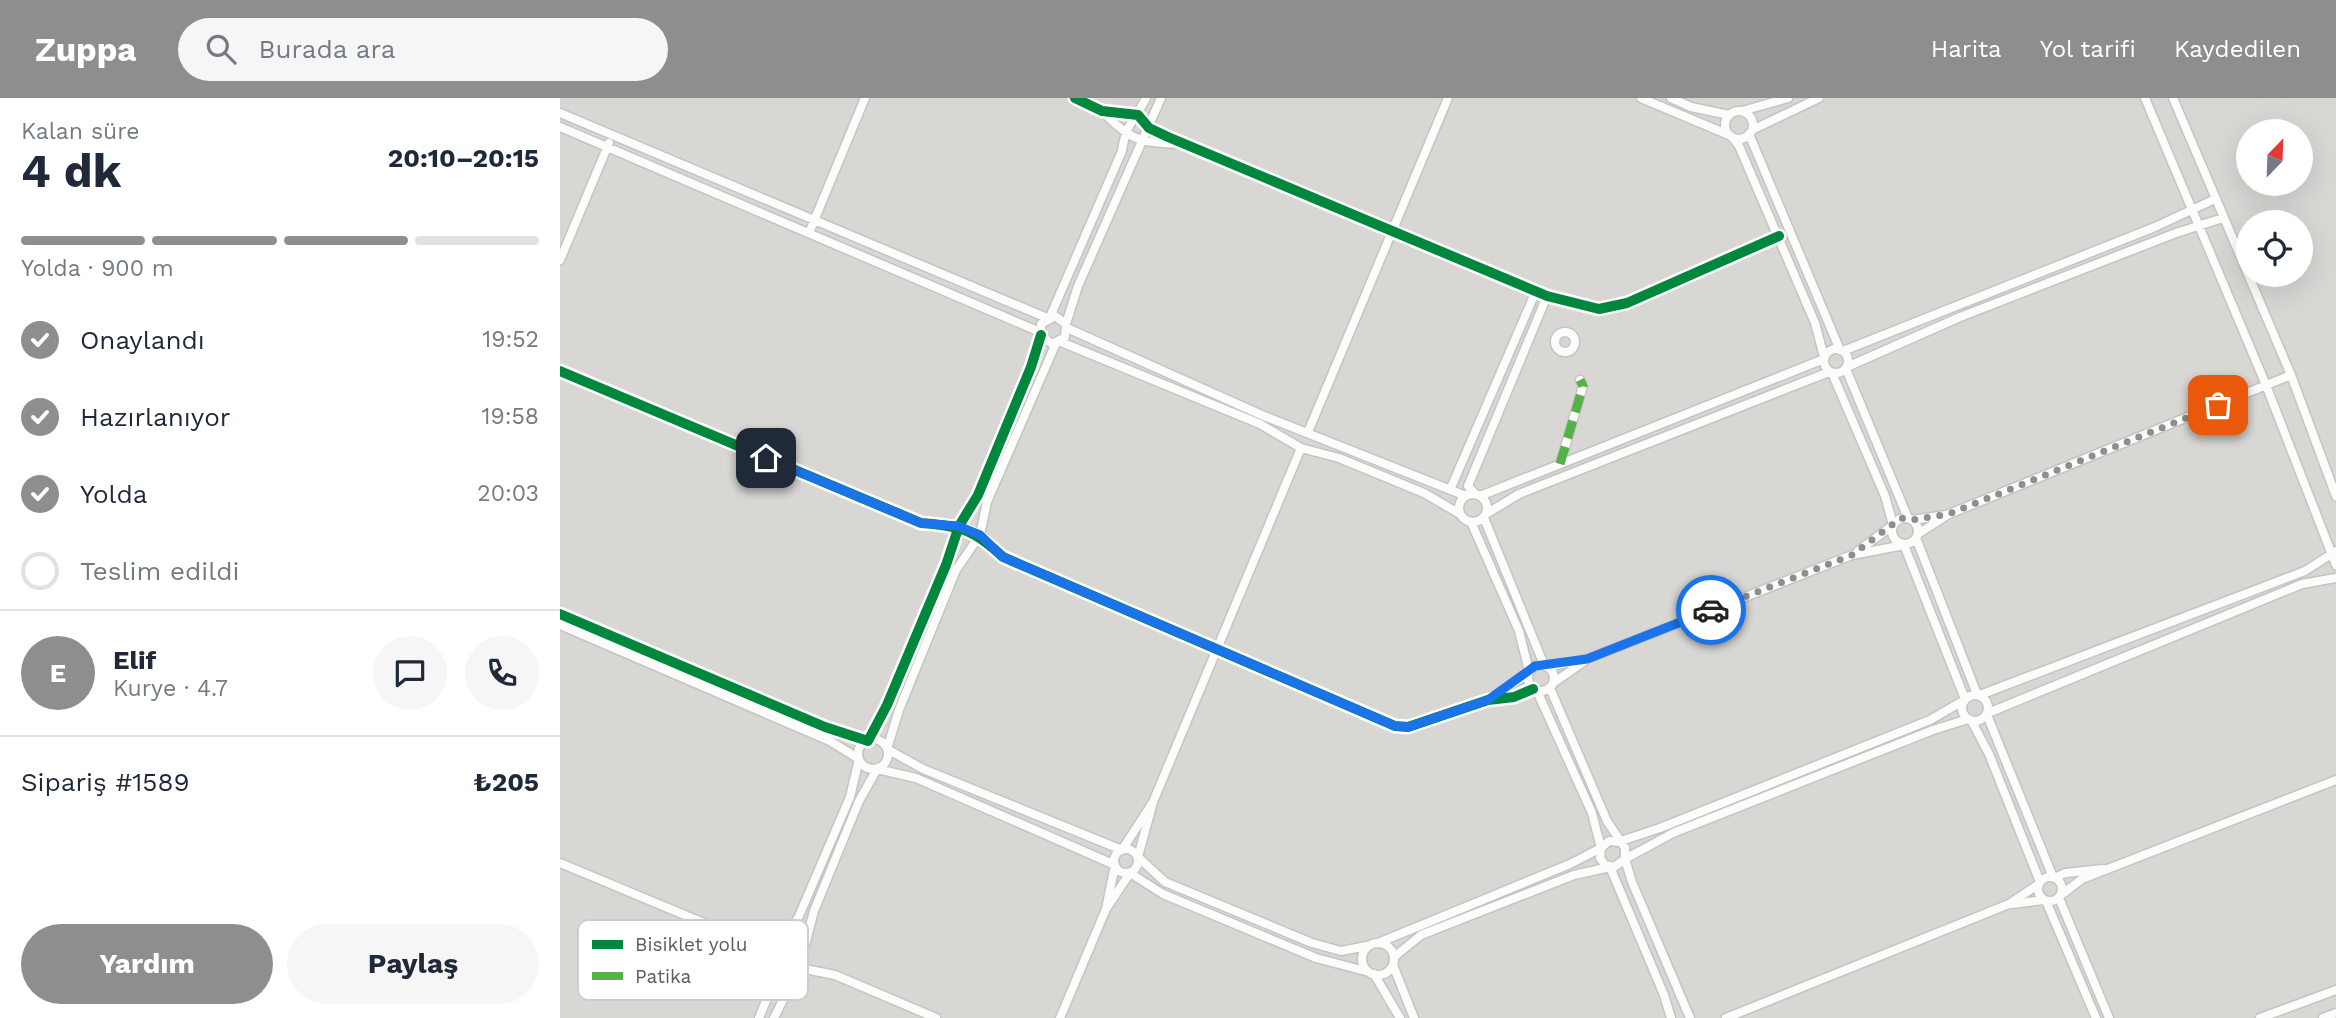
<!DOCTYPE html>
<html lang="tr">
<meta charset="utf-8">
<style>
:root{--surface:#fff;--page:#f6f6f7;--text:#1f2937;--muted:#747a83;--line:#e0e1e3;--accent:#8c8e8f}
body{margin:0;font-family:"Work Sans",sans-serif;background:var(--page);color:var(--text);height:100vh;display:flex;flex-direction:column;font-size:26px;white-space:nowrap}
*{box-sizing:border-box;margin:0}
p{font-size:23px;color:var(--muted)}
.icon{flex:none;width:38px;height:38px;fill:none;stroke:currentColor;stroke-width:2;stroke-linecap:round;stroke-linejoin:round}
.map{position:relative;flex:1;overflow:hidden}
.details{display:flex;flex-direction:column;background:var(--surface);width:560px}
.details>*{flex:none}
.needle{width:46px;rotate:23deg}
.buttons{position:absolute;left:1676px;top:21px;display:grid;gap:14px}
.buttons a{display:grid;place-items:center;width:77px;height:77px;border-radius:50%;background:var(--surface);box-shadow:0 7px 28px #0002;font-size:35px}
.pin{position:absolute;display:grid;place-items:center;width:60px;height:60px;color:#fff;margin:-30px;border-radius:14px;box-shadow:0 4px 10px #0006}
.courier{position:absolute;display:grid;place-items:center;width:70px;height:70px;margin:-35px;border:5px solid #1a73e8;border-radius:50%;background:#fff;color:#222;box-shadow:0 2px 9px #0007}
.headline em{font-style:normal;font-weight:700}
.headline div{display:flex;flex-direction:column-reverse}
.headline{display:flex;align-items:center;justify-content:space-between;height:119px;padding:0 21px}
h1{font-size:46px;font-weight:700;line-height:52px}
.bar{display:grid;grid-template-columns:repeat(4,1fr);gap:10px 7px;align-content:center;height:84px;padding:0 21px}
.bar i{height:9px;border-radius:5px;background:var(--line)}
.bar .active{background:var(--accent)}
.bar p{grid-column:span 4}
.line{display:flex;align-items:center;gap:18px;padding:0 21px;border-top:2px solid var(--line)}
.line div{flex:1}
.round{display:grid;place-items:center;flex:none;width:74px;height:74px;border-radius:37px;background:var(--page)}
ol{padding:0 21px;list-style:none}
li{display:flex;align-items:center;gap:21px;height:77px}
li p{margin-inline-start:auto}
li .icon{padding:7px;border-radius:50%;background:var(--accent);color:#fff;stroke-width:4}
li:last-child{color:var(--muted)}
li i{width:38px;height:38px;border:4px solid var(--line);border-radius:50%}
.button{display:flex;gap:14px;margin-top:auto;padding:14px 21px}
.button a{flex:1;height:80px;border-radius:42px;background:var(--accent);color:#fff;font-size:28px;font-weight:700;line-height:80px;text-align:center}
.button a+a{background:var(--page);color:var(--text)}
header{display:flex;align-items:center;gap:42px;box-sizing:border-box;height:98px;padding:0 35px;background:var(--accent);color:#fff}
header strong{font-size:33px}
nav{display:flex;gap:38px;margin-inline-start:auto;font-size:24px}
.search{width:490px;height:63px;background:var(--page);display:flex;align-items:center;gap:18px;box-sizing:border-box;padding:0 24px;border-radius:38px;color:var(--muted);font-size:26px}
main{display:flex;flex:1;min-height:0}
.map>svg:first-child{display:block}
.industrial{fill:#d9d7d4;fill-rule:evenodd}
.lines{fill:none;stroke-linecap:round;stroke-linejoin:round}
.minor-casing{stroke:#c4c4c4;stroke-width:11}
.minor{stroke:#fcfcfb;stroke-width:8}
.quiet{stroke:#58b04a;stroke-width:9;stroke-dasharray:18 9;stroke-linecap:butt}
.cycleway-casing{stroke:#fff;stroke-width:15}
.cycleway{stroke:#00873e;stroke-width:10}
.done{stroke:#8c8e8f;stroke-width:7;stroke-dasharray:0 12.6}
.route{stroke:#1a73e8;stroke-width:9}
.key{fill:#fff;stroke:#ceced0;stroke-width:2}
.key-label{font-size:19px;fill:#5a5d61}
</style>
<header>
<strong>Zuppa</strong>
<div class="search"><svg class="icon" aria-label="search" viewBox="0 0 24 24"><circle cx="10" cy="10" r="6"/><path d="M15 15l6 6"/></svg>Burada ara</div>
<nav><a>Harita</a><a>Yol tarifi</a><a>Kaydedilen</a></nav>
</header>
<main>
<section class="details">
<div class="headline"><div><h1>4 dk</h1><p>Kalan süre</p></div><em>20:10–20:15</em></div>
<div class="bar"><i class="active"></i><i class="active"></i><i class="active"></i><i></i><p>Yolda · 900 m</p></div>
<ol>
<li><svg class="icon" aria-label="check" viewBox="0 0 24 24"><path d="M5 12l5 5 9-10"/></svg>Onaylandı<p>19:52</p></li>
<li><svg class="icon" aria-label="check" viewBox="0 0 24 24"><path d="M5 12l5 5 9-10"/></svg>Hazırlanıyor<p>19:58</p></li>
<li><svg class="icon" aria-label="check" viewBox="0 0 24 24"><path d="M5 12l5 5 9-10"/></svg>Yolda<p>20:03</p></li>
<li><i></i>Teslim edildi</li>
</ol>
<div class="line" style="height:126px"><b class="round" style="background:var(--accent);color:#fff">E</b><div><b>Elif</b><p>Kurye · 4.7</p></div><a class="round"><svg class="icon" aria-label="chat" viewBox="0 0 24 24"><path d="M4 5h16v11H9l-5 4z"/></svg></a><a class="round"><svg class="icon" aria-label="phone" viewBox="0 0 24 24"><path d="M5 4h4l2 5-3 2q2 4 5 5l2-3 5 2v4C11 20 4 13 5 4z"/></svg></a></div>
<div class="line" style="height:91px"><div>Sipariş #1589</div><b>₺205</b></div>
<div class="button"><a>Yardım</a><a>Paylaş</a></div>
</section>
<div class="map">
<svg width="1776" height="920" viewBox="0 0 1776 920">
<rect width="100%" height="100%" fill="#e9e8e4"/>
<!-- industrial -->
<path class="industrial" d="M0 0H1776V920H0ZM1689 33H1741V86H1689ZM1689 124H1741V177H1689Z"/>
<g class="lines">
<defs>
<path id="minor" d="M515 0 542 13 578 17 589 30 608 39 987 198 1039 211 1067 205 1219 138
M1081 0 1169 37
M1111 0 1131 9 1169 17
M1585 0 1706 287 1776 467
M1613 0 1731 277 1776 398
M1165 27a14 14 0 1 1 28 0a14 14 0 1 1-28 0Z
M542 13C570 42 578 44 618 46
M1182 13 1228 0
M0 15 487 220
M0 29 480 234
M1192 32 1259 0
M1189 36 1280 252
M1173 40 1179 48 1255 225 1264 259
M249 135 305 0
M0 162 49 45
M490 219 562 53C566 25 574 24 586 0
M506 226 495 218 481 226V237L492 246 505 239 506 226 518 188 601 0
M507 230 704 318 906 398
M995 244a10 10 0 1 1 20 0a10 10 0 1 1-20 0Z
M501 244 700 326 741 350 779 360 864 395 900 416
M496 245 427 404 420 437 396 472 339 612 327 651 363 671 562 752 593 704
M1264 263a12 12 0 1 1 24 0a12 12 0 1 1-24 0Z
M1283 253 1595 129 1655 101
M1287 269 1400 219 1616 135 1663 120
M1286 271 1348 420
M0 273 361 425C401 428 413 431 443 459L835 628 848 629 928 602 954 599 973 591
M1272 275 1325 398 1333 427 1298 453
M748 334 888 0
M741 350 593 704 578 759 605 784 752 845 781 853 807 848
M1000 366 1023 288 1020 282
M890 392 976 193
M899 410a14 14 0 1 1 28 0a14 14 0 1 1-28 0Z
M915 396 908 388 987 198
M920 398 1264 261
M926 416 959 396 1269 274
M1332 433a13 13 0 1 1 26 0a13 13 0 1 1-26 0Z
M924 420 984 567
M1352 422 1386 417
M911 424 959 533 969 573
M1358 436 1389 416 1731 277
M1356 440 1417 596
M0 516 265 629 308 643 327 607 386 467 399 428 418 397 471 269 481 237
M0 527 270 643 299 661 290 699 239 818 224 843 223 861 199 920
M968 580a13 13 0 1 1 26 0a13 13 0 1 1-26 0Z
M987 569 1027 561 1292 457 1344 447 1405 601
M993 585 1025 563
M990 590 1047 723 1065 750V761L1054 769 1045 767 1040 760 1041 750 1049 743 1058 744 1100 730 1370 622 1403 603
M1402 610a13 13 0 1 1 26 0a13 13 0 1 1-26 0Z
M1420 597 1745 473 1776 453
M930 601 968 576
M1428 615 1742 486 1776 480
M1427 617 1493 779
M1411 622 1429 656 1480 784
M298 656a15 15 0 1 1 30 0a15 15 0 1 1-30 0Z
M554 763a12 12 0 1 1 24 0a12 12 0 1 1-24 0Z
M0 765 175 838 230 868 275 877 376 920
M1478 791a12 12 0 1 1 24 0a12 12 0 1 1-24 0Z
M1495 780 1505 775 1543 771
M1501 797 1522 781 1776 682
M1499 800 1549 920
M1486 803 1536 920
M1452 806 1483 802
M818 845 1010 766 1041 750 1032 715 977 593
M802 861a16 16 0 1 1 32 0a16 16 0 1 1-32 0Z
M834 859 861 837 1014 777 1050 769 1104 897 1111 920
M833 867 854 920
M814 876 840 920
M214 920 239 870 254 813 299 703 317 671 356 680 555 767 546 811
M500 920 546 811 570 775 603 796 756 860 809 874
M1130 920 1072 784 1065 761 1113 735 1373 632 1408 621
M1166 920 1449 806 1479 786
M1700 920 1776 892
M1763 920 1776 915"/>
</defs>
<!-- minor casing -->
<use href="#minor" class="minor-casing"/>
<!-- minor -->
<use href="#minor" class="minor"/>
<!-- quiet -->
<path class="quiet" d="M1000 366 1023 288 1020 282"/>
<defs>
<path id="cycleway" d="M515 0 542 13 578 17 589 30 608 39 987 198 1039 211 1067 205 1219 138
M0 273 361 425C401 428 413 431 443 459L835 628 848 629 928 602 954 599 973 591
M0 516 265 629 308 643 327 607 386 467 399 428 418 397 471 269 481 237"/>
</defs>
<!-- cycleway casing -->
<use href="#cycleway" class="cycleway-casing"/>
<!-- cycleway -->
<use href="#cycleway" class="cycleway"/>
</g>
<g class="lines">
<!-- done -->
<path class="done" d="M1151 512 1292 457 1341 420 1352 422 1389 416 1658 307"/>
<!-- route -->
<path class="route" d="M206 360 361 425 398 428 420 437 443 459 835 628 848 629 928 602 975 568 1027 561 1151 512"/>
</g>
<!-- legend -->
<rect x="18" y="822" width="230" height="80" rx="10" class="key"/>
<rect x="32" y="842" width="31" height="9" fill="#00873e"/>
<rect x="32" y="874" width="31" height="8" fill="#58b04a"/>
<g class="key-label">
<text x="75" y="853">Bisiklet yolu</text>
<text x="75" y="885">Patika</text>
</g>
</svg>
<div class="buttons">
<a><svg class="needle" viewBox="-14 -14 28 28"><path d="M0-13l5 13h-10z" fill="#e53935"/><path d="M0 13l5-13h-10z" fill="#747a83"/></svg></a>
<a><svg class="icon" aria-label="locate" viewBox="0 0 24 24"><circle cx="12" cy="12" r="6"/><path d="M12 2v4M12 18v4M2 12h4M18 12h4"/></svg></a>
</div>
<div class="pin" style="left:1658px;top:307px;background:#ea580c"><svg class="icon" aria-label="bag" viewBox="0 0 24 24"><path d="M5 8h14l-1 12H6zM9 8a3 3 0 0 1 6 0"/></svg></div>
<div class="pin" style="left:206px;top:360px;background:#1f2937"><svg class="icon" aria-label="home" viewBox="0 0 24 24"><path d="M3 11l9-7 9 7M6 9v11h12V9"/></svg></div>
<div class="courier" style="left:1151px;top:512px"><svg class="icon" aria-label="car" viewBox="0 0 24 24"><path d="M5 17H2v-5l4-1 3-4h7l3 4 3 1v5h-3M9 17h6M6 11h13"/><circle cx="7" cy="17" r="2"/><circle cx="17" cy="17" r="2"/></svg></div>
</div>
</main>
